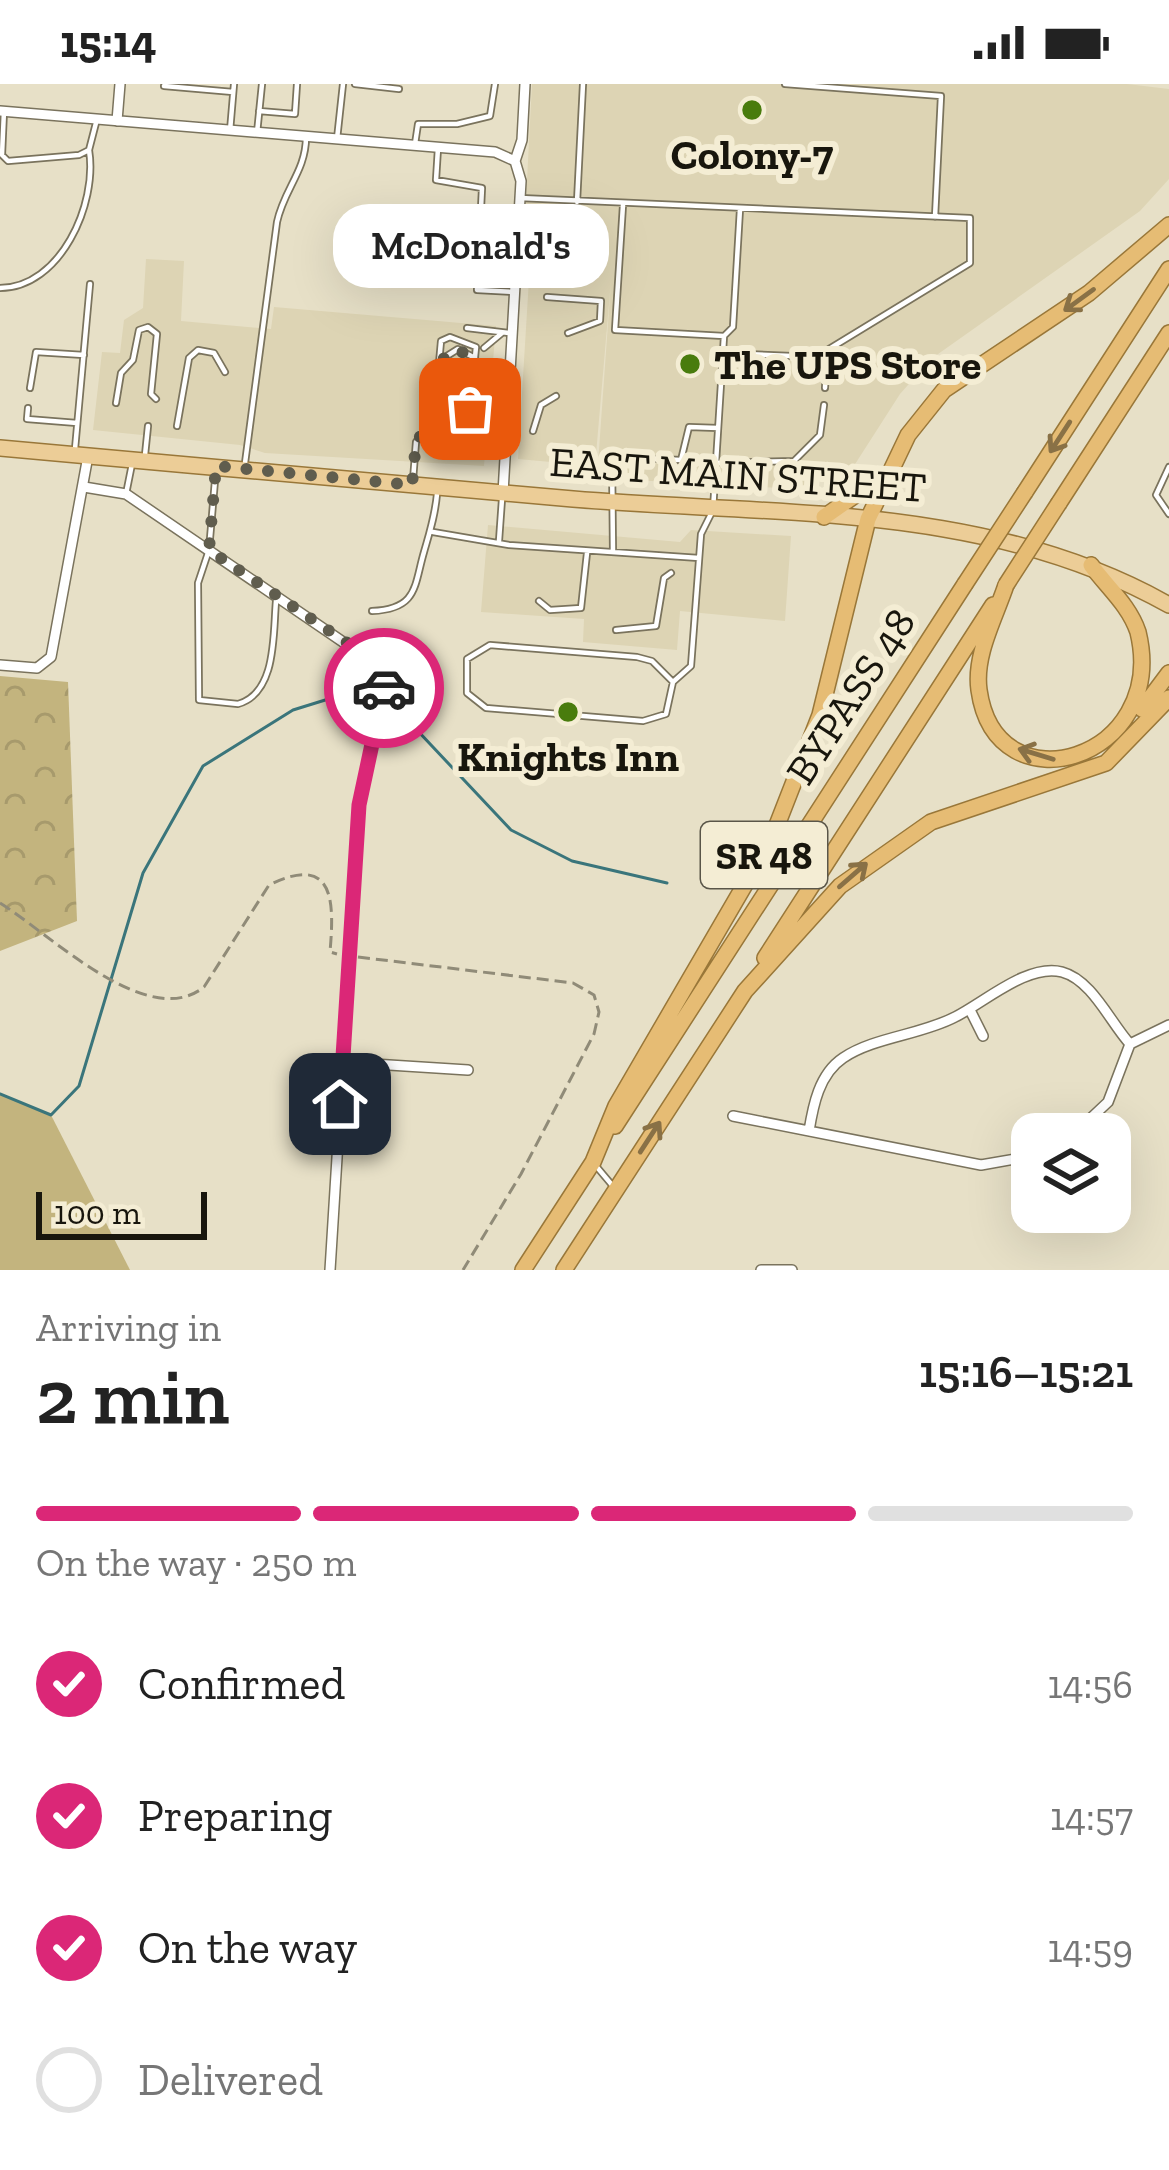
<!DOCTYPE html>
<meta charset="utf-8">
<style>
:root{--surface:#fff;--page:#f2f2f2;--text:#222;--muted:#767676;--line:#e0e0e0;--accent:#db2777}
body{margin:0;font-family:"Zilla Slab",serif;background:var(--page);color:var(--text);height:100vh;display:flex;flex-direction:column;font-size:45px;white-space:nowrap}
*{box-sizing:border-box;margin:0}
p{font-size:39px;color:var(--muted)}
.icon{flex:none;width:66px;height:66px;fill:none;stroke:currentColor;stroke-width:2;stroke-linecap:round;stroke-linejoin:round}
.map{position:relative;height:1186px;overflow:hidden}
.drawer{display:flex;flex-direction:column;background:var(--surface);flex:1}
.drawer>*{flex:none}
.fabs{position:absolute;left:1011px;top:1029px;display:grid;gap:24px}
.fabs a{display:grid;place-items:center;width:120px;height:120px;border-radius:24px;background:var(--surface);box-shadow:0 12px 48px #0002;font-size:60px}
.scale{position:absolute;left:36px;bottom:30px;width:171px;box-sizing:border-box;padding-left:12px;border:6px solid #18160d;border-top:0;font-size:33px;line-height:42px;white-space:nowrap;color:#18160d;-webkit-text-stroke:9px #f4edd4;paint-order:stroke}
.pin{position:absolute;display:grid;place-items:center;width:102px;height:102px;color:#fff;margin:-51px;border-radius:24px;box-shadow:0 6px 18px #0006}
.courier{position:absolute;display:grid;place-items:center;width:120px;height:120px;margin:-60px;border:9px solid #db2777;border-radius:50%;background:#fff;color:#222;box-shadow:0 3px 15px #0007}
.bubble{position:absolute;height:84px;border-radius:36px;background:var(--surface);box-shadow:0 12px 48px #0002;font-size:39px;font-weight:600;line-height:84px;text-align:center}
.overview em{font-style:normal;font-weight:600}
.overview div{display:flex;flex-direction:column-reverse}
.overview{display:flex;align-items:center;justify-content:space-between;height:204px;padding:0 36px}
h1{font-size:78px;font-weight:600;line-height:90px}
.bar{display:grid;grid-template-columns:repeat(4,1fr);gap:18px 12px;align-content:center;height:144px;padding:0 36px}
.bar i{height:15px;border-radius:9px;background:var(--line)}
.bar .current{background:var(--accent)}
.bar p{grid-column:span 4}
ol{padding:0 36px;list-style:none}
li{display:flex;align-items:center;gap:36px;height:132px}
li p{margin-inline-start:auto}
li .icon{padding:12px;border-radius:50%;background:var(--accent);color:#fff;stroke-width:4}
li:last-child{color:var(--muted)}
li i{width:66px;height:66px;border:6px solid var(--line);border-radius:50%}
.status{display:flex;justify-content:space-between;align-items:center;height:84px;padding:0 60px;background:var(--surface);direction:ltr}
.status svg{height:33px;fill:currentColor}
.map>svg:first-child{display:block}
.built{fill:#ddd4b4}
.grass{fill:#c3b47e}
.park{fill:url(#park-crowns)}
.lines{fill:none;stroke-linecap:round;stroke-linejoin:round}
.stream{stroke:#3a757b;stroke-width:3}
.service-casing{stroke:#7a735d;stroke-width:8}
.minor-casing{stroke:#7a735d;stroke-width:12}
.primary-casing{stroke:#997739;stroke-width:18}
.trunk-casing{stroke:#997739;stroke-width:18}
.path{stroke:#908b78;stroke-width:3;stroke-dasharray:12 6;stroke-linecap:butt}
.service{stroke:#fff;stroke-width:4.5}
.minor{stroke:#fff;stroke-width:9}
.primary{stroke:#eccd97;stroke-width:15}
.trunk{stroke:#e6bc74;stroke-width:15}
.trunk-bridge-casing{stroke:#997739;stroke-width:18;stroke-linecap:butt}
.trunk-bridge{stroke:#e6bc74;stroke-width:15}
.oneway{stroke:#897146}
.done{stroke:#605d4e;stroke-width:12;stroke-dasharray:0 21.6}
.route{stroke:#db2777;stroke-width:15}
.poi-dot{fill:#497c0d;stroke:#f4edd4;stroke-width:4.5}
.labels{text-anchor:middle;stroke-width:12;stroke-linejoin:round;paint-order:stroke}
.shield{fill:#f4edd4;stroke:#5a5649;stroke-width:3}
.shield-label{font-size:39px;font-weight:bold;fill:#18160d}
.poi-label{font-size:42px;font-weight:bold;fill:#18160d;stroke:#f4edd4}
.street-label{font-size:42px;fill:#18160d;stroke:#f4edd4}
</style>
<div class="status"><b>15:14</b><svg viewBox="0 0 49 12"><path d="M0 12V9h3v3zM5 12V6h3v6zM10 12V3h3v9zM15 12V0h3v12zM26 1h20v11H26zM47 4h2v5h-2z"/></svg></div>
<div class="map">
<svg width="1169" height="1186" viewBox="0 0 1169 1186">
<defs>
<pattern id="park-crowns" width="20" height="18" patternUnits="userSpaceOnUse" patternTransform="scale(3)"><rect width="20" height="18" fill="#c3b47e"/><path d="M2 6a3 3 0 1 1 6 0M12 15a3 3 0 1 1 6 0" fill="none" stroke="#a79a6c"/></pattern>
</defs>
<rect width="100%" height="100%" fill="#e7e0c7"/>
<!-- built -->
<path class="built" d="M532 0H1127L1169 5V95L1140 127 931 275 900 310 850 388 796 405 597 394 611 197 595 382 518 375 529 195H550L522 193Z
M146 175 184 177 181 237 271 245 274 223 496 242 484 382 265 369 240 361 93 346 102 268 120 269 124 236 143 224Z
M488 441 680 458 691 446 791 452 785 537 680 527 677 566 583 558 584 535 481 528Z"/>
<!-- grass -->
<path class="grass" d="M0 1010 51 1031 130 1186H0Z"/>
<!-- park -->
<path class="park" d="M0 592 68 598 77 837 0 867Z"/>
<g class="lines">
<!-- stream -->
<path class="stream" d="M0 1010 51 1031 79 1002 143 789 203 682 293 626 351 608 400 628 511 746 572 777 667 799"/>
<defs>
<path id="service" d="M355 0 399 5
M785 0 941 12 935 133
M164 2 233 8
M4 27 2 71 8 77 79 71 89 66 97 35
M259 27 295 30 297 0
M230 47 234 0
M257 49 262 0
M337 55 343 0
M415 60 418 40H457L490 32 495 0
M438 64 436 96 482 104 477 206 515 208
M520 114 970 134V179L816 273 723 269
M577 118 583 0
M623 121 615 246 724 252
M0 204C60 204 98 120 89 66
M547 213 601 217 600 237 568 249
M467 244 509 249
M484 264 502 249
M439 277 458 265 475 274
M30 304 36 268 84 271
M825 304 827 268
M116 319 121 289 133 276 139 246 148 243 157 250 151 310 156 315
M28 324 27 335 77 339
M177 342 189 274 198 266 214 269 225 288
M533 347 541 321 556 312
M75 365 90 200
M145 371 148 342
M245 379 277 138C284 105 306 87 306 53
M716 379 794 377 820 351 824 321
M1169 383 1156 411 1169 430
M216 385 209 466 198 499 199 616 238 620C277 609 273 550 276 517
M413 396 416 358 434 334 441 257 450 253 476 263 470 325 477 330
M126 410 132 380
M433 448 509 461 699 474
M499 457 502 415
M613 468 612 373 681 376 689 343 718 344
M539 517 550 526 581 524 587 469
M372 527C418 525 414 502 424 468 430 447 435 432 437 410
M616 546 656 542 664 494 671 489
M673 598 666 630 643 637 486 624 467 609V575L490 561 637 573 652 577 673 598 691 582 701 450 713 426 724 252 733 243 740 125
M596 1082 612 1101"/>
<path id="minor" d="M0 27 495 68 515 77
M117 37 120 0
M515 77 522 56 525 0
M84 403 126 410 387 588 359 721 330 1186
M503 409 521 97 515 77
M0 581 37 584 51 573 88 372
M970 926 983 952
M342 978 468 986
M733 1032 981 1081 1032 1072
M809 1047C813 1022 819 990 843 974 874 953 921 951 955 933 985 918 1028 879 1062 888 1092 896 1110 938 1130 960
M1074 1050 1108 1018 1130 960 1169 941
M761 1186H792"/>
<path id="primary" d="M0 364C191 381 382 399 573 415 776 432 987 418 1169 521"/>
<path id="trunk" d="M1025 408 1169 185
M1059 419 1169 249
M824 433 884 391
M1006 501C995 534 974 571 979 606 996 728 1169 676 1138 548 1129 521 1107 503 1091 481
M1142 625 1169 589
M765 874 993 521
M615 1042 965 500
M523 1186 593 1078 616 1022 772 754 820 631 868 435 908 351 944 306 1089 209 1169 141
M564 1186 745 907 840 802 931 738 1106 679 1169 614"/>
</defs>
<!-- service casing -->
<use href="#service" class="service-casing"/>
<!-- minor casing -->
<use href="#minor" class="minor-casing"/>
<!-- primary casing -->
<use href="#primary" class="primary-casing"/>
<!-- trunk casing -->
<use href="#trunk" class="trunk-casing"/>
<!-- path -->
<path class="path" d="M0 819C50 850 148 948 204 903L269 801C336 768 334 820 330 868L337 870
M358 873 573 899 594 911 599 928 594 950 521 1090 463 1186"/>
<!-- service -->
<use href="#service" class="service"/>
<!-- minor -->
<use href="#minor" class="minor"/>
<!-- primary -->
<use href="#primary" class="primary"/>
<!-- trunk -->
<use href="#trunk" class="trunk"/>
<defs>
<path id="trunk-bridge" d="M965 500 1025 408
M1006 501 1059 419"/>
</defs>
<!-- trunk-bridge casing -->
<use href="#trunk-bridge" class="trunk-bridge-casing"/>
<!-- trunk-bridge -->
<use href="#trunk-bridge" class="trunk-bridge"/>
</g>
<!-- one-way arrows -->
<defs><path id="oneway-shaft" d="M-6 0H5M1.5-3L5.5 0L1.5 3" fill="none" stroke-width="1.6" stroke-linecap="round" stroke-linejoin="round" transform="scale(3)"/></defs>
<g class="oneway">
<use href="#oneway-shaft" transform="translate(1079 216) rotate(144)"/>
<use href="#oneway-shaft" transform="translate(1060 353) rotate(123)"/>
<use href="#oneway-shaft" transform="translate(1036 670) rotate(-163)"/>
<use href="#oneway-shaft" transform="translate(853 791) rotate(-41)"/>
<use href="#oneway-shaft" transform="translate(650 1053) rotate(-57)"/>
</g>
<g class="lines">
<!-- done -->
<path class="done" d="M384 604 383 583 209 466 216 382 412 401 416 358 434 334 438 278 458 266 475 274 470 325"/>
<!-- route -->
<path class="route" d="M340 1020 359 721 384 604"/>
</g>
<!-- markers -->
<g class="poi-dot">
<circle cx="752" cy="26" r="12"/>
<circle cx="690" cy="280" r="12"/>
<circle cx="568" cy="628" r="12"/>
</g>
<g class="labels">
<!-- shield labels -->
<rect class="shield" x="701" y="738" width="126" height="66" rx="9"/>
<g class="shield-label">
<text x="764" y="785">SR 48</text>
</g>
<!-- poi labels -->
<g class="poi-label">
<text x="752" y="85">Colony-7</text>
<text x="714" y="295" text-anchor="start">The UPS Store</text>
<text x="568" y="687">Knights Inn</text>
</g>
<!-- street labels -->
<g class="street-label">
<text transform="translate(738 390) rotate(4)" y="15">EAST MAIN STREET</text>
<text transform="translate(850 612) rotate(-57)" y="15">BYPASS 48</text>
</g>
</g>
</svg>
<div class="fabs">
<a><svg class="icon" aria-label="layers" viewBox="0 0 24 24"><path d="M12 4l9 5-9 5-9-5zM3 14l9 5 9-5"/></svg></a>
</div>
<div class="scale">100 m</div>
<div class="pin" style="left:470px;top:325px;background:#ea580c"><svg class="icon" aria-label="bag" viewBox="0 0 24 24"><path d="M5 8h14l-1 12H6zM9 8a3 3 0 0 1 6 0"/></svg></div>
<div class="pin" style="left:340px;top:1020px;background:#1f2937"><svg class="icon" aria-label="home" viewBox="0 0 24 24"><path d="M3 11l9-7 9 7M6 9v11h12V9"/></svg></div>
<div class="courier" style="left:384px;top:604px"><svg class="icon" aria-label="car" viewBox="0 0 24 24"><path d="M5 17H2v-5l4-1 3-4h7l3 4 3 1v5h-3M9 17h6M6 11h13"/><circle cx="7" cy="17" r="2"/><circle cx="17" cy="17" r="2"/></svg></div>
<div class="bubble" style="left:333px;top:120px;width:276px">McDonald's</div>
</div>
<section class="drawer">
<div class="overview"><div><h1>2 min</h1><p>Arriving in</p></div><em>15:16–15:21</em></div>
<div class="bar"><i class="current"></i><i class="current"></i><i class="current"></i><i></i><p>On the way · 250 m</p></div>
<ol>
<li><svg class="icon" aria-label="check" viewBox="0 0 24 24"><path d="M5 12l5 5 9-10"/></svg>Confirmed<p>14:56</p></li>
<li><svg class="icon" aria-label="check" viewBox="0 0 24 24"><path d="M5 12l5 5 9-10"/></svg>Preparing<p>14:57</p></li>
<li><svg class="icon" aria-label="check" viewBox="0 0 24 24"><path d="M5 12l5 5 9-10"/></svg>On the way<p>14:59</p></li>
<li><i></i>Delivered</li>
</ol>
</section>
